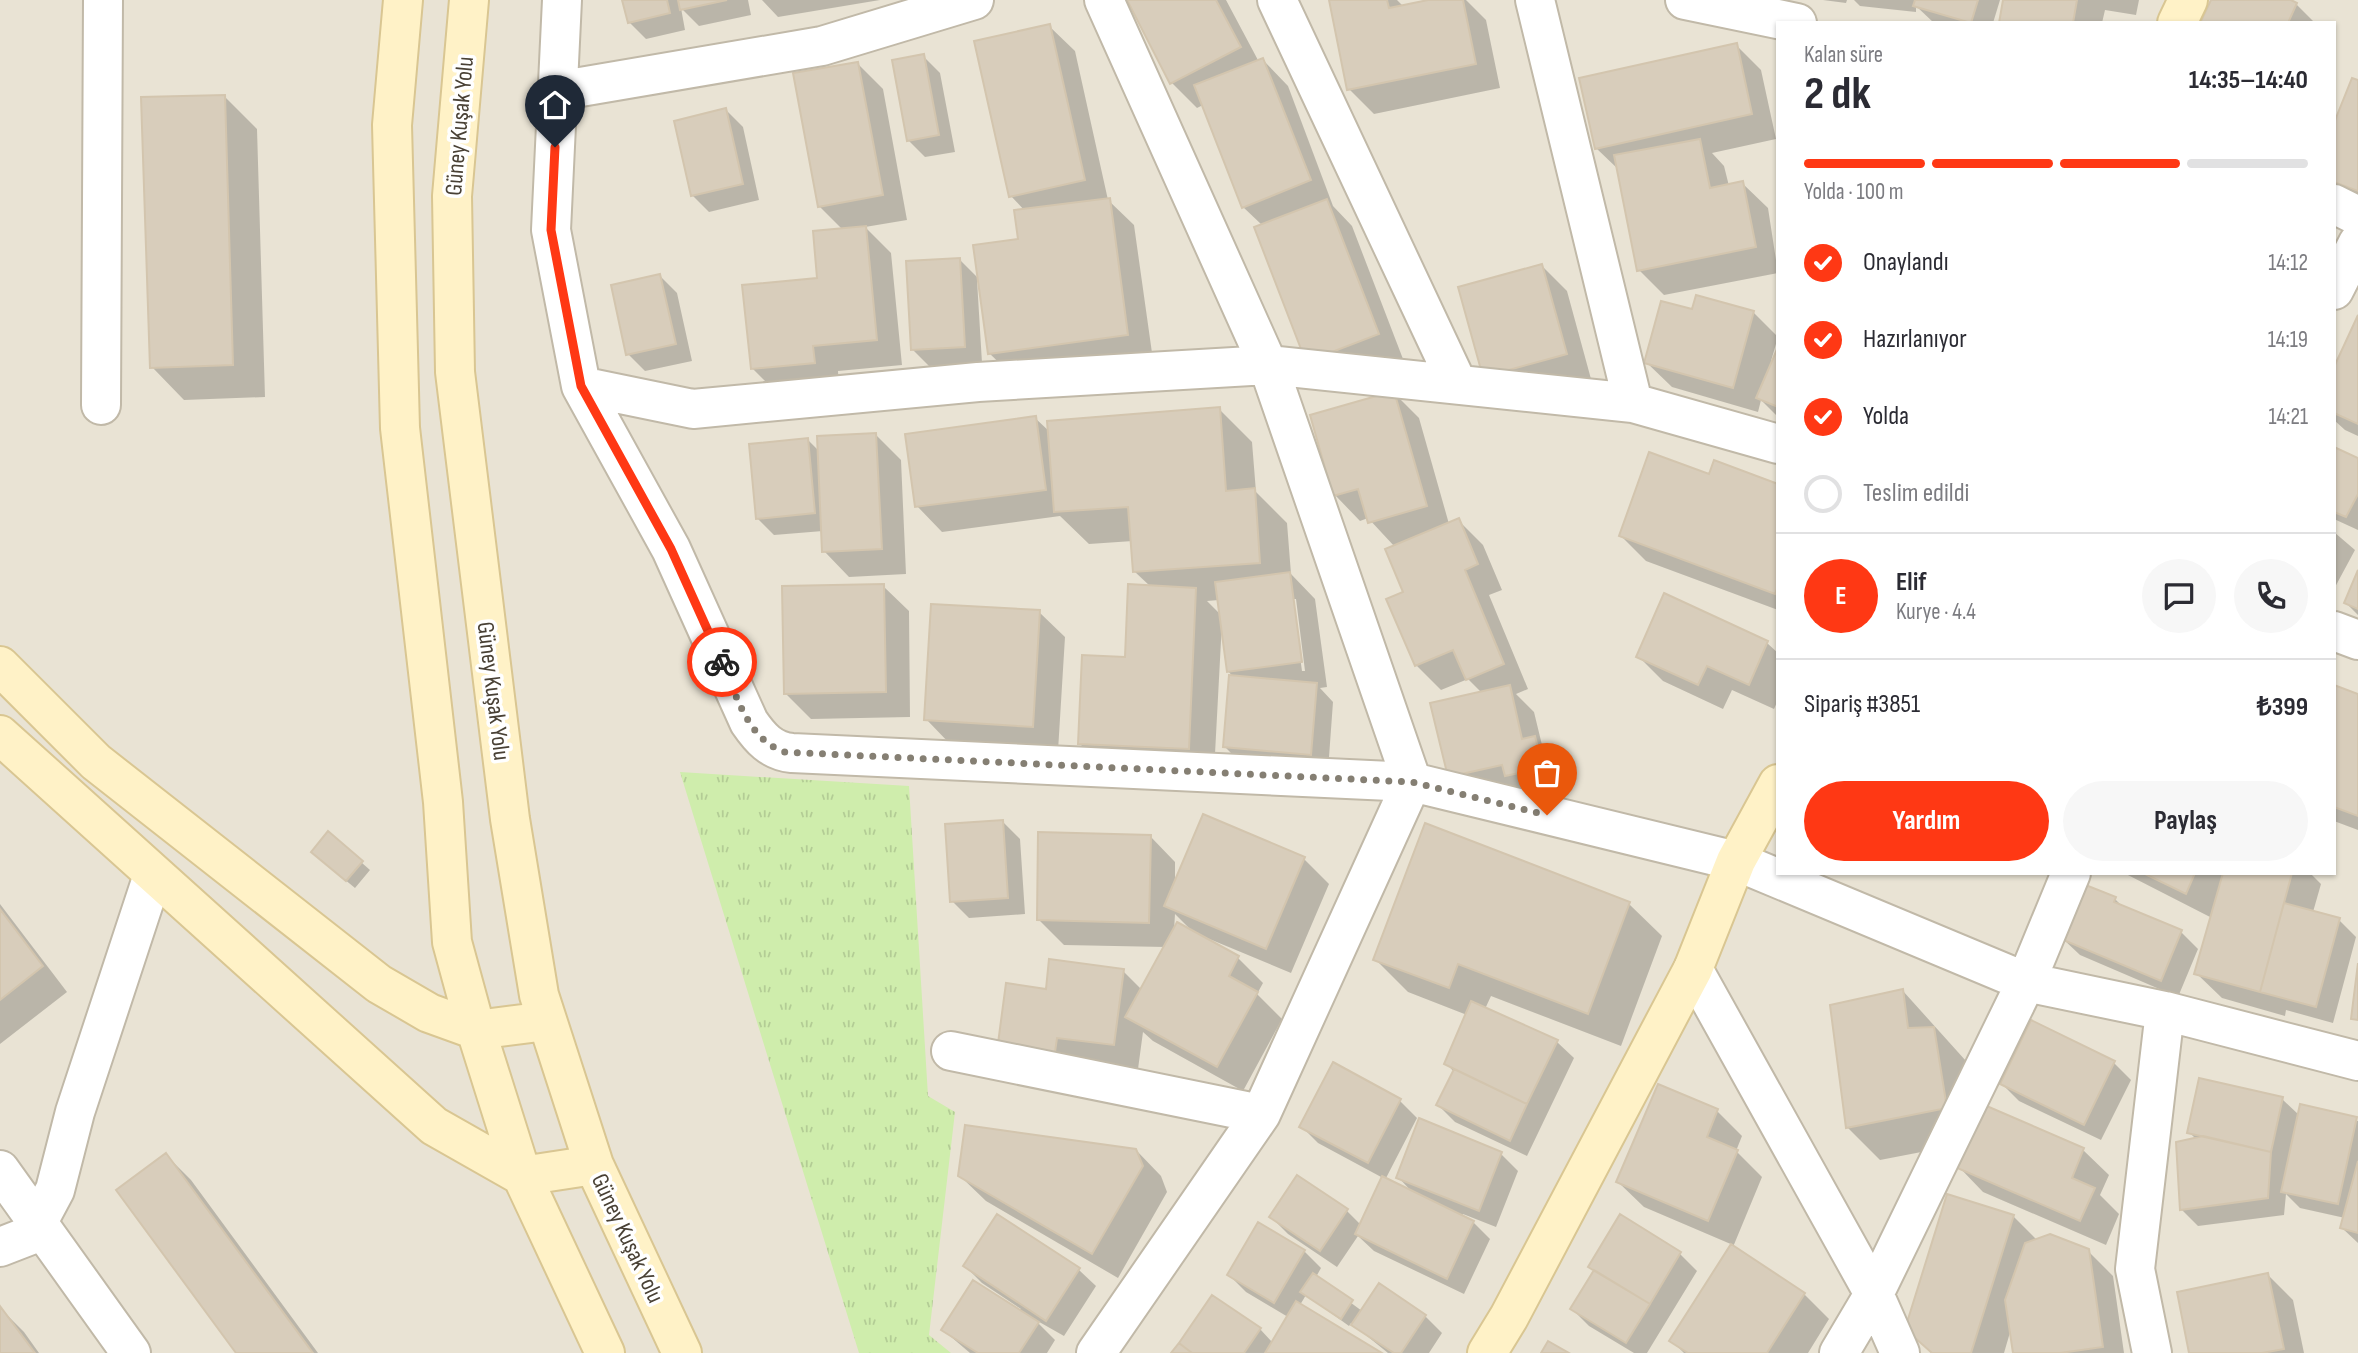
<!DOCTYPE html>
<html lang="tr">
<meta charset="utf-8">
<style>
:root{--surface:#fff;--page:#f7f7f7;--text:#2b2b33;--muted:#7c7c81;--line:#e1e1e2;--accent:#ff3814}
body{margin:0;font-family:"Sofia Sans Condensed",sans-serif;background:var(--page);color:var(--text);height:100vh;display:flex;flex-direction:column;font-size:26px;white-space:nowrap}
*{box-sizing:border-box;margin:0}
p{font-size:23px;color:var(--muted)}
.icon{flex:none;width:38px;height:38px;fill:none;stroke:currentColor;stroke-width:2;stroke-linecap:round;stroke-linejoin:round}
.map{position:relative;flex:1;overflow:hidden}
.sheet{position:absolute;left:1776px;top:21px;width:560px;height:854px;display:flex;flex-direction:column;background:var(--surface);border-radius:0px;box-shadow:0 2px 5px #0004}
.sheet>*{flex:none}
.pin{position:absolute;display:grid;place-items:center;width:60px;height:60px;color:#fff;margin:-72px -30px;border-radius:50% 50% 50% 0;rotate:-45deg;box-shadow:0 0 7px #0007}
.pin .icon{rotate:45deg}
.courier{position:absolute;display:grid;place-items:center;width:70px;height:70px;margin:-35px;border:5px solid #ff3814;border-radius:50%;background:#fff;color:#222;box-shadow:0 2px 9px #0007}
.head em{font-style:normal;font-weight:700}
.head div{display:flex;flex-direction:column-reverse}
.head{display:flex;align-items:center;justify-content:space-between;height:119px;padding:0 28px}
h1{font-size:46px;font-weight:700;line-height:52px}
.bar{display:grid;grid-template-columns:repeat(4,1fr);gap:10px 7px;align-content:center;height:84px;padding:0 28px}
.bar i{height:9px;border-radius:5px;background:var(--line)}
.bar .current{background:var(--accent)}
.bar p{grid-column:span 4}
.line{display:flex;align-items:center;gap:18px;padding:0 28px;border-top:2px solid var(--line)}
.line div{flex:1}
.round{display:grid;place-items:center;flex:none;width:74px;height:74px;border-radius:37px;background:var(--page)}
ol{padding:0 28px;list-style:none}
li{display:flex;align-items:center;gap:21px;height:77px}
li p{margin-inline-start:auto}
li .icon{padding:7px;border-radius:50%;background:var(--accent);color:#fff;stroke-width:4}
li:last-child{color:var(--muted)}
li i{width:38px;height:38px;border:4px solid var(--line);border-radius:50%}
.action{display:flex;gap:14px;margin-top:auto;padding:14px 28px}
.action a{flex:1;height:80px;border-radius:42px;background:var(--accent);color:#fff;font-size:28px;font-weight:700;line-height:80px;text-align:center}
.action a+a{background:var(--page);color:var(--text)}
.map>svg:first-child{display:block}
.residential{fill:#e9e3d4;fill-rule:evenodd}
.park{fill:url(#park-tufts)}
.shadow{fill:#0003;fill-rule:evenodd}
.building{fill:#d8cdbb;stroke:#d3c5ae;stroke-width:2}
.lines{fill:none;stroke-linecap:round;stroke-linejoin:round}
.street-casing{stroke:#c1b9a8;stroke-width:42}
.secondary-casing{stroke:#d9c692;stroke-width:42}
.street{stroke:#fff;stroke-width:38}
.secondary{stroke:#fff2c7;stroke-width:38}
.done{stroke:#857f73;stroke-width:7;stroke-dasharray:0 12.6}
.route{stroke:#ff3814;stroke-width:9}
.labels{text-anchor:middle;stroke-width:7;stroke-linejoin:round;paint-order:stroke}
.street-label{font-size:24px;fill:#494135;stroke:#fff}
</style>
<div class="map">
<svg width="2358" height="1353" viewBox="0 0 2358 1353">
<defs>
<pattern id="park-tufts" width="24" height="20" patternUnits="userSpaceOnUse" patternTransform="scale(1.75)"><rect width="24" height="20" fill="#cfedac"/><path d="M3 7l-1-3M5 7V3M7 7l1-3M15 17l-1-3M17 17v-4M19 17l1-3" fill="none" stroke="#b3cc95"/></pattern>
</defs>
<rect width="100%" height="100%" fill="#f5f1e7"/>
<!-- residential -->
<path class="residential" d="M0 0H2358V1353H0ZM1778 23H2334V873H1778Z"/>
<!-- park -->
<path class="park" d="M680 772 909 786 928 1096 955 1112 929 1335 951 1353H859Z"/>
<!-- shadow -->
<path class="shadow" d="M624 0H748L751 15 699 26 681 8 685 30 646 39 629 22Z
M762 0H880L778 17Z
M1129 0H1226L1259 62 1263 60 1288 86 1333 206 1352 226 1403 359 1333 386 1262 225 1243 207 1203 105 1197 108 1172 83Z
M1331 0H1397L1404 7 1437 0H1466L1486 20 1500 88 1374 114 1349 89Z
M1823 0H1847L1846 3Z
M1854 0H2000L1993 23H1934L1916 6V12L1860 6Z
M2005 0H2139L2136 15 2105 10 2102 23H2001Z
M2212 0H2287L2296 4 2315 23H2202Z
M1049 26 1075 51 1108 200 1134 225 1153 360 1015 378 989 353 980 280H977L982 363 929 366 912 349 960 260 980 280 1020 240 1025 211 1011 196Z
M1736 45 1761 70 1776 139 1712 153 1724 166 1729 186 1742 183 1768 208 1778 273 1664 295 1639 270 1619 170 1596 148Z
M923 56 940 73 955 152 925 157 908 140Z
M858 64 883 89 907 220 865 227 891 253 902 365 838 371 839 387 778 394 752 368 819 279 843 230 819 206Z
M2358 82V206L2334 192V128Z
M224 96 257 129 265 397 184 400 152 367Z
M726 110 743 127 759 200 709 212 692 195Z
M1542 266 1567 291 1591 379 1510 401 1485 376Z
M660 276 677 293 692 361 645 371 628 354Z
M1693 311 1753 312 1778 337 1771 361 1778 352V417L1761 400 1758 412 1672 387 1646 362Z
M2358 319V436L2345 430 2334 420V372Z
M1394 393 1419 418 1449 524 1458 520 1483 545 1502 590 1489 595 1528 689 1516 694 1534 712 1542 745 1560 763 1567 793 1532 801 1449 776 1482 693 1468 679 1441 690 1416 665 1395 547 1368 518 1360 521 1335 495Z
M1219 409 1252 442 1256 492 1287 523 1291 574 1315 599 1327 687 1320 688 1333 702 1328 771 1242 764 1225 747 1234 678 1228 671 1222 622 1214 773 1105 769 1080 744 1127 659 1151 587 1135 572 1133 541 1089 544 1060 516 942 532 917 506 1035 418 1050 432ZM1292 599H1296L1305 671H1302ZM1219 600 1221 615 1207 601Z
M876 435 901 460 906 574 849 577 824 551 823 531 774 535 757 518 808 440 820 452Z
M2334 449 2358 460V530L2334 519Z
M1710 476 1778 486V610L1646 561 1621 536Z
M2334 532 2355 550 2334 589Z
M2358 574V615L2346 603Z
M883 586 909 611 910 717 811 719 786 694Z
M1039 612 1065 637 1058 751 951 745 926 719Z
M1767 643 1778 653V700L1774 709 1732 690 1723 709 1663 681 1638 656Z
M2334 686 2358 695V830L2334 821Z
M1003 822 1020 839 1025 914 969 918 952 901Z
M1426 826 1629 904 1662 936 1621 1046 1491 996 1485 1009 1557 1042 1574 1058 1527 1156 1455 1122 1438 1105 1454 1072 1446 1063 1467 1015 1408 992 1375 959Z
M329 834 370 870 355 888 321 860Z
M1150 836 1175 862V884L1304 859 1329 884 1291 973 1207 938 1206 940 1238 958 1263 983 1257 994 1282 1019 1243 1091 1153 1041 1143 1032 1138 1069 1082 1062 1024 1076 1047 991 1123 971 1142 990 1165 947 1064 945 1038 919ZM1175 914 1191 930 1174 931Z
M2124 873H2310L2321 884 2313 912 2339 920 2356 937 2333 1023 2286 1010 2285 1016 2222 998 2196 973 2212 918Z
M2115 899 2124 908 2181 932 2198 949 2178 997 2080 955 2063 939Z
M0 904 67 992 0 1044Z
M1903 991 1966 1061 1976 1123 1983 1107 2083 1150 2109 1175 2100 1195 2119 1214 2106 1245 1983 1192 1958 1166 1968 1143 1880 1160 1848 1128Z
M2114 1063 2131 1080 2101 1140 2019 1101 2002 1084Z
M1333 1065 1400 1101 1417 1118 1385 1180 1413 1193 1398 1177 1501 1154 1518 1171 1496 1227 1463 1214 1462 1216 1473 1222 1490 1239 1464 1294 1374 1251 1358 1236 1337 1267 1288 1234 1271 1217 1347 1211 1361 1225 1383 1178 1318 1143 1301 1126Z
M2282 1099 2299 1115 2358 1121V1243L2342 1228 2345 1218 2300 1208 2286 1194 2284 1215 2198 1226 2181 1209 2196 1139 2189 1132Z
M1717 1111 1742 1136 1736 1151 1762 1177 1733 1247 1804 1294 1829 1319 1808 1353H1684L1672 1341 1733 1245 1644 1207 1618 1182Z
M1136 1150 1161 1176 1167 1192 1118 1278 986 1201 960 1176Z
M166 1155 191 1180 318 1353H238Z
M1949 1196 2014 1217 2037 1240 2088 1251 2113 1276 2124 1353H2015L2011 1329 2004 1353H1931L1907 1328Z
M1304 1251 1321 1268 1316 1277 1362 1311 1425 1316 1442 1333 1429 1353H1388L1351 1323 1349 1326 1306 1295 1300 1305 1378 1353H1172L1260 1329 1273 1343 1288 1317 1246 1292 1229 1275Z
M1680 1254 1697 1271 1647 1353H1634L1589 1326 1572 1309 1595 1272 1590 1267Z
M965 1266 1079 1270 1096 1286 1064 1336 1034 1319 1055 1340 1047 1353H970L943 1330 1021 1309 982 1283Z
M2268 1275 2293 1300 2304 1353H2191Z
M0 1308 24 1332 39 1353H0Z"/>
<!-- building -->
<path class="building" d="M622 0H667L670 13 628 23Z
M678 0H727L680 10Z
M1127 0H1216L1241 47 1170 84Z
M1329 0H1387L1389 8 1428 0H1463L1476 64 1347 90Z
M1915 0H1978L1971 23 1913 6Z
M2003 0H2077L2073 23H1999Z
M2211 0H2291L2297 3 2288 23H2200Z
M1050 24 1085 180 1009 197 974 41Z
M1737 43 1752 114 1595 149 1579 78Z
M924 54 939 135 907 141 892 60Z
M1263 58 1311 180 1242 208 1194 85Z
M858 62 883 195 818 207 793 73Z
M2352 78 2358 80V191L2334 182V123Z
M225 95 233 365 150 368 141 97Z
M726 108 743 184 691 196 674 121Z
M1700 139 1710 188 1743 181 1756 247 1637 271 1614 155Z
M1110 198 1128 335 988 354 973 245 1018 239 1014 210Z
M1327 199 1379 334 1306 362 1254 227Z
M866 226 877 340 813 346 815 363 751 369 742 285 817 278 813 231Z
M960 258 965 347 911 350 906 261Z
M1542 264 1567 354 1483 377 1458 287Z
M660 274 676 344 626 355 611 285Z
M1696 295 1754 311 1733 388 1644 363 1661 301 1692 309Z
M2358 315V424L2334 413V367Z
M1778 347V407L1756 398Z
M1394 391 1427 506 1368 523 1358 489 1333 496 1310 415Z
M1220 407 1226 491 1255 488 1260 563 1133 572 1128 507 1054 512 1047 421Z
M1036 416 1046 490 915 507 905 434Z
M876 433 882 549 822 552 817 436Z
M808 438 815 513 756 519 749 444Z
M2334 447 2358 458V494L2346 517 2334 512Z
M1649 452 1709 474 1714 460 1778 484V586L1775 594 1619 536Z
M1459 518 1478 564 1465 570 1504 664 1466 680 1453 650 1415 666 1386 599 1403 592 1385 549Z
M2358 570V609L2344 603Z
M1290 572 1302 662 1227 672 1215 582Z
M884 584 886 692 784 694 782 586Z
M1128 584 1196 588 1189 749 1078 744 1082 655 1125 657Z
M1664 593 1768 641 1749 685 1707 666 1698 685 1636 657Z
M931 604 1040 610 1033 727 924 720Z
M1229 675 1317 683 1311 755 1223 747Z
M1510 685 1522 739 1535 736 1543 768 1505 776 1502 765 1448 777 1430 703Z
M2334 685 2358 694V816L2334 807Z
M1203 814 1305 857 1266 949 1164 906Z
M1003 820 1008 898 950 902 945 824Z
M1425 823 1630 902 1588 1014 1458 964 1449 988 1373 960Z
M328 831 363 861 346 881 311 852Z
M1038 832 1151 835 1149 923 1037 920Z
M2143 873H2195L2186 894Z
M2223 873H2292L2260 992 2194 974Z
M2083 884 2116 897 2114 902 2182 930 2161 981 2061 939Z
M2284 903 2340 918 2316 1007 2260 992Z
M0 909 43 966 0 1000Z
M1177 922 1239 956 1229 976 1258 992 1217 1067 1125 1017Z
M1049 959 1124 969 1114 1045 1057 1038 1054 1059 997 1051 1006 983 1046 989Z
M2358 963V1020L2351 1019Z
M1903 989 1908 1028 1934 1027 1947 1108 1846 1128 1830 1005Z
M1471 1001 1558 1040 1527 1104 1444 1064Z
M2031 1020 2115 1061 2084 1125 2000 1084Z
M1333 1062 1401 1099 1368 1163 1299 1127Z
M1454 1069 1527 1104 1510 1141 1436 1105Z
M2199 1078 2283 1097 2271 1152 2187 1133Z
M1658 1084 1718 1109 1707 1137 1738 1150 1708 1221 1616 1182Z
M1982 1104 2084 1148 2072 1178 2095 1188 2080 1221 1955 1167Z
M2300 1104 2357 1117 2338 1204 2281 1192Z
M1419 1118 1502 1152 1479 1211 1396 1178Z
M965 1125 1136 1149 1143 1166 1092 1254 958 1176Z
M2203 1136 2271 1152 2268 1198 2180 1210 2176 1142Z
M166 1153 313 1353H236L116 1190Z
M2358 1161V1233L2340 1228Z
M1297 1175 1348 1209 1320 1251 1269 1217Z
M1382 1176 1474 1221 1447 1279 1355 1234Z
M1947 1194 2014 1215 1971 1353H1932L1905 1329Z
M997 1214 1080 1268 1046 1321 963 1266Z
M1620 1214 1681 1252 1650 1304 1588 1267Z
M1258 1222 1305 1250 1274 1303 1227 1275Z
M2050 1234 2089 1249 2103 1347 2060 1353H2013L2005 1300 2025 1243Z
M1731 1244 1805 1293 1767 1353H1688L1669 1341Z
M1594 1270 1650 1304 1626 1343 1570 1309Z
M1313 1273 1353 1300 1341 1319 1300 1292Z
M2268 1273 2284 1349 2262 1353H2189L2177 1292Z
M973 1280 1039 1322 1019 1353H978L941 1330Z
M1379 1283 1426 1315 1401 1353H1394L1351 1325Z
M1212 1295 1261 1328 1244 1353H1192L1179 1343Z
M1296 1301 1382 1353H1265Z
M0 1306 35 1353H0Z
M1548 1341 1569 1353H1541Z
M1179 1343 1192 1353H1171Z"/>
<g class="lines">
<defs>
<path id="street" d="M562 0 551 230 581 386 671 549 749 722C760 738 771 751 792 753L1412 782 1261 1114 1096 1353
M1104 0 1268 365 1412 782 1736 861 2026 982 2165 1011
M1277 0 1457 383
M1535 0 1633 403
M1685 0 1797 23
M557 91 822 46 974 0
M2334 204 2358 216
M2334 290 2358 243
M581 386 693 409 978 382 1268 365 1633 403 1778 444
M101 405 103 0
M2334 631 2358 640
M1693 969 1874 1294 1900 1353
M951 1051 1261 1114
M0 1170 131 1353
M0 1247 31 1235 55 1190 75 1112 153 875
M1839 1353 1874 1294 2026 982 2071 873
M2152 1353 2135 1269 2165 1011 2358 1061"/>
<path id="secondary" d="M403 0 392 125 400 428 443 802 452 942 476 1030 522 1176 605 1353
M469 0 452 196 455 372 510 819 539 995 594 1165 682 1353
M2177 23 2188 0
M0 666 96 762 379 984 429 1013 476 1030 547 1021
M0 735 434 1126 522 1176 594 1165
M1487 1353 1509 1317 1693 969 1736 861 1778 784"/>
</defs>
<!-- street casing -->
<use href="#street" class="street-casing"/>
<!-- secondary casing -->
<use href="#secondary" class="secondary-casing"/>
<!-- street -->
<use href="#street" class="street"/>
<!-- secondary -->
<use href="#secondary" class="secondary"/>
</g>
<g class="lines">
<!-- done -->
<path class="done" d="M722 662C737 696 747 738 784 752L1412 782 1547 815"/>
<!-- route -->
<path class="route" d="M555 147 551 230 581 386 671 549 722 662"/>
</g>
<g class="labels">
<!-- street labels -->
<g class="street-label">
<text transform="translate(459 126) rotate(-85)" y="8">Güney Kuşak Yolu</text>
<text transform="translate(494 691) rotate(83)" y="8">Güney Kuşak Yolu</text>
<text transform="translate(628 1238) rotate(65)" y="8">Güney Kuşak Yolu</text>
</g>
</g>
</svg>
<div class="pin" style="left:1547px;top:815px;background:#ea580c"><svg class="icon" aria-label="bag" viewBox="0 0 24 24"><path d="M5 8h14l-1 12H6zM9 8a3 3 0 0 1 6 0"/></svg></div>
<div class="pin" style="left:555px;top:147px;background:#1f2937"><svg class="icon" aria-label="home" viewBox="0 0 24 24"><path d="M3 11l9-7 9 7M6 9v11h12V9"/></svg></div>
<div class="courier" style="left:722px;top:662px"><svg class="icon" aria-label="bike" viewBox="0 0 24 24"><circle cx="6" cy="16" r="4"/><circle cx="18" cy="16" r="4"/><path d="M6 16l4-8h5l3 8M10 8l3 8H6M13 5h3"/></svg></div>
<section class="sheet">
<div class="head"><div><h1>2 dk</h1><p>Kalan süre</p></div><em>14:35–14:40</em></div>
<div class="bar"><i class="current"></i><i class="current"></i><i class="current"></i><i></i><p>Yolda · 100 m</p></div>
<ol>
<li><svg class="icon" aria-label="check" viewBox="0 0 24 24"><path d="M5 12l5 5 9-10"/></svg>Onaylandı<p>14:12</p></li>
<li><svg class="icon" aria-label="check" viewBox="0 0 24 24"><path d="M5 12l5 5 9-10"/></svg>Hazırlanıyor<p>14:19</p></li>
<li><svg class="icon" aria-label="check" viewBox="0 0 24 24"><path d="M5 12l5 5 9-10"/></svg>Yolda<p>14:21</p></li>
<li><i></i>Teslim edildi</li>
</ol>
<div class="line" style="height:126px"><b class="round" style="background:var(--accent);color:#fff">E</b><div><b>Elif</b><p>Kurye · 4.4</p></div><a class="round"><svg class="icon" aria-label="chat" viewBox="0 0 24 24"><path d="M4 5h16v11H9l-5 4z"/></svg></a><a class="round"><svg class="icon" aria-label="phone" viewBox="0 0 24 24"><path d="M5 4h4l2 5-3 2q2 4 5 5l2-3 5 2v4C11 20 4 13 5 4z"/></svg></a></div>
<div class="line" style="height:91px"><div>Sipariş #3851</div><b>₺399</b></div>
<div class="action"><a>Yardım</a><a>Paylaş</a></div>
</section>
</div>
